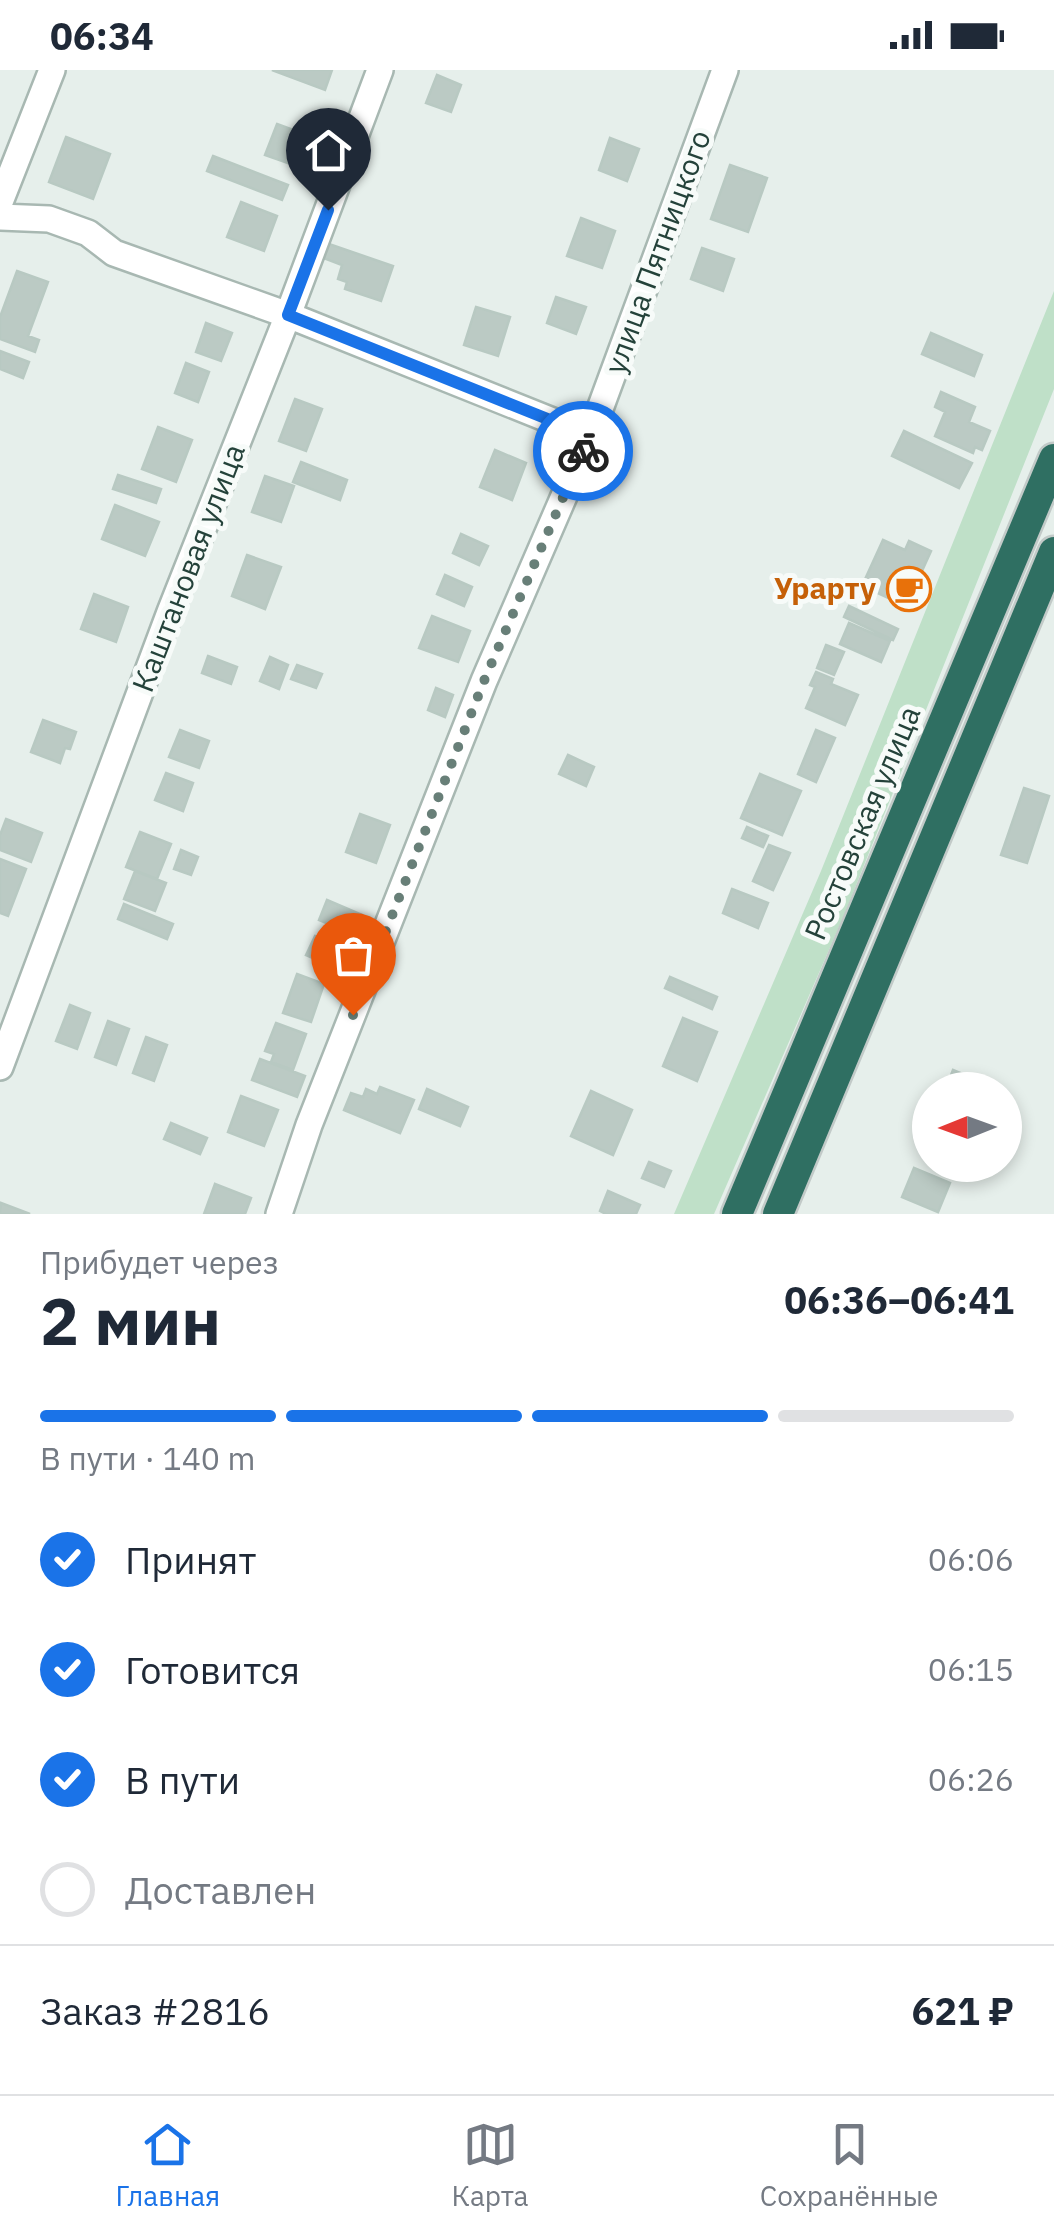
<!DOCTYPE html>
<html lang="ru">
<meta charset="utf-8">
<style>
:root{--surface:#fff;--page:#f2f2f3;--text:#1f2937;--muted:#747a83;--line:#e0e1e3;--accent:#1a73e8}
body{margin:0;font-family:"IBM Plex Sans",sans-serif;background:var(--page);color:var(--text);height:100vh;display:flex;flex-direction:column;font-size:38px;white-space:nowrap}
*{box-sizing:border-box;margin:0}
p{font-size:32px;color:var(--muted)}
.icon{flex:none;width:55px;height:55px;fill:none;stroke:currentColor;stroke-width:2;stroke-linecap:round;stroke-linejoin:round}
.map{position:relative;height:1144px;overflow:hidden}
.side{display:flex;flex-direction:column;background:var(--surface);flex:1}
.side>*{flex:none}
.needle{width:65px;rotate:269deg}
.controls{position:absolute;left:912px;top:1002px;display:grid;gap:20px}
.controls a{display:grid;place-items:center;width:110px;height:110px;border-radius:50%;background:var(--surface);box-shadow:0 5px 15px #0003;font-size:50px}
.pin{position:absolute;display:grid;place-items:center;width:85px;height:85px;color:#fff;margin:-102px -42px;border-radius:50% 50% 50% 0;rotate:-45deg;box-shadow:0 0 10px #0007}
.pin .icon{rotate:45deg}
.courier{position:absolute;display:grid;place-items:center;width:100px;height:100px;margin:-50px;border:8px solid #1a73e8;border-radius:50%;background:#fff;color:#222;box-shadow:0 2px 12px #0007}
.summary em{font-style:normal;font-weight:700}
.summary div{display:flex;flex-direction:column-reverse}
.summary{display:flex;align-items:center;justify-content:space-between;height:170px;padding:0 40px}
h1{font-size:65px;font-weight:700;line-height:75px}
.bar{display:grid;grid-template-columns:repeat(4,1fr);gap:15px 10px;align-content:center;height:120px;padding:0 40px}
.bar i{height:12px;border-radius:8px;background:var(--line)}
.bar .on{background:var(--accent)}
.bar p{grid-column:span 4}
.line{display:flex;align-items:center;gap:25px;padding:0 40px;border-top:2px solid var(--line)}
.line div{flex:1}
ol{padding:0 40px;list-style:none}
li{display:flex;align-items:center;gap:30px;height:110px}
li p{margin-inline-start:auto}
li .icon{padding:10px;border-radius:50%;background:var(--accent);color:#fff;stroke-width:4}
li:last-child{color:var(--muted)}
li i{width:55px;height:55px;border:5px solid var(--line);border-radius:50%}
.status{display:flex;justify-content:space-between;align-items:center;height:70px;padding:0 50px;background:var(--surface);direction:ltr}
.status svg{height:28px;fill:currentColor}
.tab-bar{display:flex;justify-content:space-around;align-items:center;height:140px;border-top:2px solid var(--line);background:var(--surface);font-size:28px;color:var(--muted)}
.tab-bar a{display:grid;justify-items:center;gap:5px}
.tab-bar .on{color:var(--accent)}
.map>svg:first-child{display:block}
.green{fill:#bfe0c8}
.building{fill:#bbcac4;stroke:#b8c9c2;stroke-width:2.5}
.lines{fill:none;stroke-linecap:round;stroke-linejoin:round}
.minor-casing{stroke:#a8b8b2;stroke-width:30}
.highway-casing{stroke:#c2cac8;stroke-width:35}
.minor{stroke:#fff;stroke-width:25}
.highway{stroke:#2f6f62;stroke-width:30}
.done{stroke:#687f78;stroke-width:10;stroke-dasharray:0 18}
.route{stroke:#1a73e8;stroke-width:12}
.labels{text-anchor:middle;stroke-width:10;stroke-linejoin:round;paint-order:stroke}
.street-label{font-size:30px;fill:#24423a;stroke:#f7fbf9}
.food-label{font-size:30px;font-weight:bold;fill:#c56008;stroke:#f7fbf9;text-anchor:end}
</style>
<div class="status"><b>06:34</b><svg viewBox="0 0 49 12"><path d="M0 12V9h3v3zM5 12V6h3v6zM10 12V3h3v9zM15 12V0h3v12zM26 1h20v11H26zM47 4h2v5h-2z"/></svg></div>
<div class="map">
<svg width="1054" height="1144" viewBox="0 0 1054 1144">
<rect width="100%" height="100%" fill="#e6efeb"/>
<!-- green -->
<path class="green" d="M1054 221V319L845 843 714 1144H674L821 801Z"/>
<!-- building -->
<path class="building" d="M272 0H332L325 20Z
M437 5 461 15 451 42 426 33Z
M277 54 307 65 296 96 265 85Z
M66 67 110 84 93 129 49 112Z
M610 68 639 79 627 111 599 100Z
M213 86 288 115 282 130 207 101Z
M730 95 767 108 748 162 711 149Z
M241 132 277 146 264 181 227 167Z
M581 148 615 161 602 198 567 186Z
M326 173 393 196 381 231 345 219 347 212 338 209 342 195 321 187Z
M702 178 734 189 723 221 691 209Z
M17 201 48 212 28 266 39 270 35 282 0 269V247Z
M556 227 586 237 576 264 547 253Z
M476 237 510 247 498 286 464 275Z
M206 253 232 263 221 291 196 282Z
M931 263 982 285 974 306 922 284Z
M0 281 29 292 23 308 0 299Z
M186 293 209 302 198 332 175 323Z
M941 322 975 337 969 352 990 361 982 380 975 377 973 383 935 366 945 342 935 337Z
M295 329 322 339 306 381 279 371Z
M158 357 192 370 176 412 142 399Z
M904 361 972 393 959 418 892 386Z
M495 380 526 393 512 430 480 417Z
M301 392 347 410 340 430 293 412Z
M118 405 161 419 156 433 113 419Z
M265 406 294 416 281 452 252 442Z
M115 435 159 452 145 486 102 469Z
M461 464 488 476 479 495 453 483Z
M883 470 905 480 909 471 931 481 906 536 862 516Z
M247 485 281 497 265 539 232 526Z
M445 505 472 517 464 536 437 524Z
M94 524 128 537 116 572 81 559Z
M849 536 898 559 893 570 844 547Z
M432 546 470 561 458 592 419 578Z
M849 553 890 571 881 592 840 574Z
M826 575 844 582 834 605 817 598Z
M208 586 237 597 231 614 202 603Z
M270 587 288 595 279 619 260 611Z
M297 595 322 604 316 618 291 609Z
M816 602 833 609 831 614 858 625 845 655 806 638 815 617 810 615Z
M436 618 453 625 445 647 428 640Z
M43 650 76 662 70 679 65 678 60 693 31 682Z
M180 660 209 671 199 698 169 687Z
M816 660 835 668 816 712 798 704Z
M568 685 594 697 586 716 559 704Z
M166 703 193 713 183 741 155 730Z
M760 704 801 721 782 765 741 748Z
M1024 718 1049 726 1027 793 1001 785Z
M360 744 390 755 376 793 346 782Z
M6 749 42 763 31 792 0 780V765Z
M747 757 768 766 763 777 742 768Z
M140 762 171 774 157 809 126 797Z
M769 775 790 783 773 820 753 811Z
M181 780 198 787 191 805 174 799Z
M0 789 26 799 8 846 0 843Z
M135 801 166 813 155 841 124 829Z
M732 819 768 833 758 858 723 843Z
M327 830 362 845 353 864 319 850Z
M124 834 173 854 167 869 118 849Z
M315 866 349 880 341 900 306 885Z
M297 904 324 914 311 952 283 943Z
M670 907 717 927 712 939 665 918Z
M70 935 90 943 77 979 56 971Z
M683 948 717 962 697 1011 663 996Z
M108 951 129 959 116 995 95 987Z
M276 953 306 964 293 1000 271 992 274 984 265 981Z
M146 967 167 975 154 1011 133 1003Z
M260 989 305 1006 297 1027 252 1010Z
M953 1000 977 1010 973 1020H945Z
M380 1017 414 1030 400 1063 344 1040 351 1023 363 1027 366 1019 377 1024Z
M427 1019 468 1037 460 1056 419 1039Z
M591 1021 632 1040 613 1085 571 1066Z
M241 1026 278 1040 264 1076 228 1062Z
M171 1053 207 1068 200 1084 164 1069Z
M649 1092 671 1101 664 1117 642 1108Z
M914 1098 950 1113 938 1142 902 1127Z
M215 1114 251 1128 245 1144H204Z
M608 1121 640 1135 636 1144H606L600 1141Z
M1 1133 30 1144H0Z"/>
<g class="lines">
<defs>
<path id="minor" d="M0 132 52 0
M0 147 49 149 88 163 114 183 288 245 590 366
M0 997 170 542 288 245 380 0
M279 1144 309 1055 484 611 590 366 725 0"/>
<path id="highway" d="M737 1144 1054 389
M778 1144 1054 482"/>
</defs>
<!-- minor casing -->
<use href="#minor" class="minor-casing"/>
<!-- highway casing -->
<use href="#highway" class="highway-casing"/>
<!-- minor -->
<use href="#minor" class="minor"/>
<!-- highway -->
<use href="#highway" class="highway"/>
</g>
<g class="lines">
<!-- done -->
<path class="done" d="M353 945 484 611 583 381"/>
<!-- route -->
<path class="route" d="M328 140 288 245 590 366 583 381"/>
</g>
<!-- icons -->
<defs>
<symbol id="cafe-ring" viewBox="-11 -11 22 22"><circle r="9.5" fill="#f7fbf9" stroke="#e8710a" stroke-width="1.5"/><path d="M-5.5-4.5H6V0H3Q3 3.5 0 3.5H-2.5Q-5.5 3.5-5.5 0ZM3-3.2v2h1.7v-2ZM-6 4.5H4V6H-6Z" fill="#e8710a"/></symbol>
</defs>
<g fill-rule="evenodd">
<use href="#cafe-ring" x="884" y="494" width="50" height="50"/>
</g>
<g class="labels">
<!-- street labels -->
<g class="street-label">
<text transform="translate(658 182) rotate(-70)" y="10">улица Пятницкого</text>
<text transform="translate(189 498) rotate(-69)" y="10">Каштановая улица</text>
<text transform="translate(863 753) rotate(-67)" y="10">Ростовская улица</text>
</g>
<!-- food labels -->
<g class="food-label">
<text x="876" y="529">Урарту</text>
</g>
</g>
</svg>
<div class="controls">
<a><svg class="needle" viewBox="-14 -14 28 28"><path d="M0-13l5 13h-10z" fill="#e53935"/><path d="M0 13l5-13h-10z" fill="#747a83"/></svg></a>
</div>
<div class="pin" style="left:353px;top:945px;background:#ea580c"><svg class="icon" aria-label="bag" viewBox="0 0 24 24"><path d="M5 8h14l-1 12H6zM9 8a3 3 0 0 1 6 0"/></svg></div>
<div class="pin" style="left:328px;top:140px;background:#1f2937"><svg class="icon" aria-label="home" viewBox="0 0 24 24"><path d="M3 11l9-7 9 7M6 9v11h12V9"/></svg></div>
<div class="courier" style="left:583px;top:381px"><svg class="icon" aria-label="bike" viewBox="0 0 24 24"><circle cx="6" cy="16" r="4"/><circle cx="18" cy="16" r="4"/><path d="M6 16l4-8h5l3 8M10 8l3 8H6M13 5h3"/></svg></div>
</div>
<section class="side">
<div class="summary"><div><h1>2 мин</h1><p>Прибудет через</p></div><em>06:36–06:41</em></div>
<div class="bar"><i class="on"></i><i class="on"></i><i class="on"></i><i></i><p>В пути · 140 m</p></div>
<ol>
<li><svg class="icon" aria-label="check" viewBox="0 0 24 24"><path d="M5 12l5 5 9-10"/></svg>Принят<p>06:06</p></li>
<li><svg class="icon" aria-label="check" viewBox="0 0 24 24"><path d="M5 12l5 5 9-10"/></svg>Готовится<p>06:15</p></li>
<li><svg class="icon" aria-label="check" viewBox="0 0 24 24"><path d="M5 12l5 5 9-10"/></svg>В пути<p>06:26</p></li>
<li><i></i>Доставлен</li>
</ol>
<div class="line" style="height:130px"><div>Заказ #2816</div><b>621 ₽</b></div>
</section>
<nav class="tab-bar">
<a class="on"><svg class="icon" aria-label="home" viewBox="0 0 24 24"><path d="M3 11l9-7 9 7M6 9v11h12V9"/></svg>Главная</a>
<a><svg class="icon" aria-label="map" viewBox="0 0 24 24"><path d="M3 6l6-2 6 2 6-2v14l-6 2-6-2-6 2zM9 4v14M15 6v14"/></svg>Карта</a>
<a><svg class="icon" aria-label="saved" viewBox="0 0 24 24"><path d="M7 4h10v16l-5-4-5 4z"/></svg>Сохранённые</a>
</nav>
